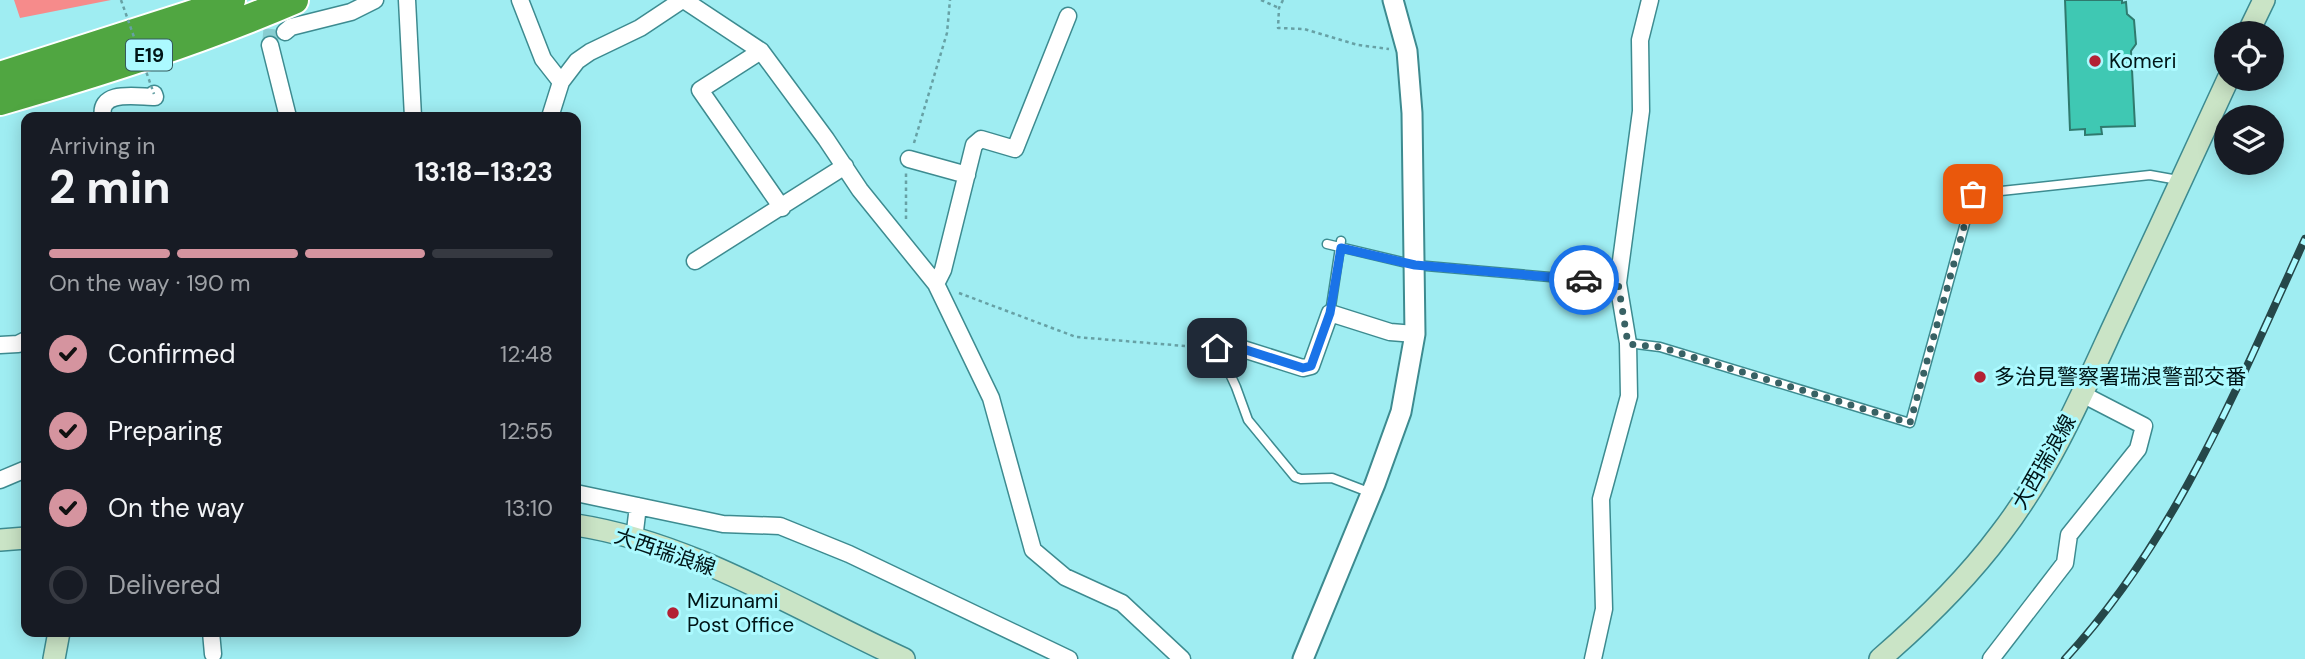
<!DOCTYPE html>
<meta charset="utf-8">
<style>
:root{--surface:#171b24;--page:#242831;--text:#f1f3f6;--muted:#9ea1a6;--line:#363941;--accent:#d5949f}
body{margin:0;font-family:"DM Sans","Noto Sans JP",sans-serif;background:var(--page);color:var(--text);height:100vh;display:flex;flex-direction:column;font-size:26px;white-space:nowrap}
*{box-sizing:border-box;margin:0}
p{font-size:23px;color:var(--muted)}
.icon{flex:none;width:38px;height:38px;fill:none;stroke:currentColor;stroke-width:2;stroke-linecap:round;stroke-linejoin:round}
.map{position:relative;flex:1;overflow:hidden}
.sheet{position:absolute;left:21px;top:112px;width:560px;height:525px;display:flex;flex-direction:column;background:var(--surface);border-radius:14px;box-shadow:0 4px 18px #0003}
.sheet>*{flex:none}
.controls{position:absolute;left:2214px;top:21px;display:grid;gap:14px}
.controls a{display:grid;place-items:center;width:70px;height:70px;border-radius:50%;background:var(--surface);box-shadow:0 4px 18px #0003;font-size:35px}
.pin{position:absolute;display:grid;place-items:center;width:60px;height:60px;color:#fff;margin:-30px;border-radius:14px;box-shadow:0 4px 10px #0006}
.courier{position:absolute;display:grid;place-items:center;width:70px;height:70px;margin:-35px;border:5px solid #1a73e8;border-radius:50%;background:#fff;color:#222;box-shadow:0 2px 9px #0007}
.overview em{font-style:normal;font-weight:700}
.overview div{display:flex;flex-direction:column-reverse}
.overview{display:flex;align-items:center;justify-content:space-between;height:119px;padding:0 28px}
h1{font-size:46px;font-weight:700;line-height:52px}
.bar{display:grid;grid-template-columns:repeat(4,1fr);gap:10px 7px;align-content:center;height:84px;padding:0 28px}
.bar i{height:9px;border-radius:5px;background:var(--line)}
.bar .on{background:var(--accent)}
.bar p{grid-column:span 4}
ol{padding:0 28px;list-style:none}
li{display:flex;align-items:center;gap:21px;height:77px}
li p{margin-inline-start:auto}
li .icon{padding:7px;border-radius:50%;background:var(--accent);color:#111;stroke-width:4}
li:last-child{color:var(--muted)}
li i{width:38px;height:38px;border:4px solid var(--line);border-radius:50%}
.map>svg:first-child{display:block}
.green{fill:#f68b8b}
.building{fill:#3fc8b3;stroke:#2f7a6e;stroke-width:2}
.lines{fill:none;stroke-linecap:round;stroke-linejoin:round}
.minor-tunnel{stroke:#87cdd1;stroke-width:16;stroke-dasharray:16 8;stroke-linecap:butt}
.service-casing{stroke:#3d8b90;stroke-width:11}
.minor-casing{stroke:#3d8b90;stroke-width:19}
.tertiary-casing{stroke:#3d8b90;stroke-width:23}
.secondary-casing{stroke:#3d8b90;stroke-width:24}
.motorway-casing{stroke:#fff;stroke-width:32}
.path{stroke:#67a1a5;stroke-width:2.5;stroke-dasharray:3.5 3.5;stroke-linecap:butt}
.service{stroke:#fff;stroke-width:8}
.minor{stroke:#fff;stroke-width:16}
.tertiary{stroke:#fff;stroke-width:19}
.secondary{stroke:#cae4c6;stroke-width:21}
.motorway{stroke:#50a641;stroke-width:28}
.rail-casing{stroke:#254749;stroke-width:8}
.rail{stroke:#acfaff;stroke-width:5;stroke-dasharray:16;stroke-linecap:butt}
.path-bridge{stroke:#67a1a5;stroke-width:2.5;stroke-dasharray:3.5 3.5;stroke-linecap:butt}
.done{stroke:#386164;stroke-width:7;stroke-dasharray:0 12.6}
.route{stroke:#1a73e8;stroke-width:9}
.poi-dot{fill:#b32134;stroke:#acfaff;stroke-width:2.5}
.labels{text-anchor:middle;stroke-width:6;stroke-linejoin:round;paint-order:stroke}
.shield{fill:#acfaff;stroke:#345a5d;stroke-width:2}
.shield-label{font-size:19px;font-weight:bold;fill:#001517}
.poi-label{font-size:21px;fill:#001517;stroke:#acfaff;text-anchor:start}
.street-label{font-size:21px;fill:#001517;stroke:#acfaff}
</style>
<div class="map">
<svg width="2305" height="659" viewBox="0 0 2305 659">
<rect width="100%" height="100%" fill="#9fedf2"/>
<!-- green -->
<path class="green" d="M14 0H111L20 18Z"/>
<!-- building -->
<path class="building" d="M2065 0H2122V3L2126 2 2127 14 2134 20 2136 44 2131 51 2135 126 2101 127 2102 134 2085 135V129L2070 130Z"/>
<g class="lines">
<!-- minor-tunnel -->
<path class="minor-tunnel" d="M270 45 274 2"/>
<defs>
<path id="service" d="M1327 244 1415 265 1618 283
M1330 313 1341 241
M1628 343 1660 347 1910 423 1973 194 2150 175 2178 180
M1218 348 1236 387 1248 420 1295 477 1301 479 1332 478 1371 493"/>
<path id="minor" d="M407 0 413 117
M520 0 543 59 561 82 577 61 590 52 640 28 682 0
M684 0 761 51 826 139 860 190 936 284 991 398 1033 550 1065 577 1122 603 1182 659
M285 32 291 27 351 12 375 0
M270 45 288 117
M761 51 700 90 782 208
M103 117C98 89 137 97 155 97L154 94
M550 117 561 82
M909 159 967 175
M695 261 845 166
M936 284 943 270 974 145 981 139 1015 149 1068 16
M0 345 18 344 26 340
M1199 347 1240 348 1303 368 1311 366 1330 313 1390 332 1415 334
M0 480 26 469
M576 493 723 524 780 526 849 554 1069 659
M634 539 638 506
M211 632 213 654
M1593 659 1604 609 1601 499 1629 396 1628 343 1618 283 1641 111 1640 40 1650 0
M1991 659 2065 563 2069 535 2138 449 2144 426 2082 394"/>
<path id="tertiary" d="M1303 659 1375 484 1401 412 1415 334 1412 113 1407 51 1393 0"/>
<path id="secondary" d="M2248 33 2264 0
M576 525C693 543 797 610 904 659
M0 540 26 538
M54 659 59 632
M1880 659C1924 621 1966 580 2001 533 2048 472 2080 399 2112 329 2151 246 2190 162 2228 79"/>
<path id="motorway" d="M0 76 203 11 231 0
M0 101C100 72 198 41 294 0"/>
</defs>
<!-- service casing -->
<use href="#service" class="service-casing"/>
<!-- minor casing -->
<use href="#minor" class="minor-casing"/>
<!-- tertiary casing -->
<use href="#tertiary" class="tertiary-casing"/>
<!-- secondary casing -->
<use href="#secondary" class="secondary-casing"/>
<!-- motorway casing -->
<use href="#motorway" class="motorway-casing"/>
<!-- path -->
<path class="path" d="M1261 0 1279 8
M1283 0 1279 8 1278 28 1304 29 1358 45 1389 49
M914 143 947 33 950 0
M906 219V173
M959 293 1076 337 1185 346"/>
<!-- service -->
<use href="#service" class="service"/>
<!-- minor -->
<use href="#minor" class="minor"/>
<!-- tertiary -->
<use href="#tertiary" class="tertiary"/>
<!-- secondary -->
<use href="#secondary" class="secondary"/>
<!-- motorway -->
<use href="#motorway" class="motorway"/>
<defs>
<path id="rail" d="M2065 659C2176 539 2238 385 2305 239"/>
</defs>
<!-- rail casing -->
<use href="#rail" class="rail-casing"/>
<!-- rail -->
<use href="#rail" class="rail"/>
<!-- path-bridge -->
<path class="path-bridge" d="M121 0 154 94"/>
</g>
<g class="lines">
<!-- done -->
<path class="done" d="M1584 280 1618 283 1628 344 1660 347 1910 423 1973 194"/>
<!-- route -->
<path class="route" d="M1217 348H1240L1303 368 1311 366 1330 313 1341 248 1415 265 1584 280"/>
</g>
<!-- markers -->
<g class="poi-dot">
<circle cx="2095" cy="61" r="7"/>
<circle cx="1980" cy="377" r="7"/>
<circle cx="673" cy="613" r="7"/>
</g>
<g class="labels">
<!-- shield labels -->
<rect class="shield" x="126" y="39.5" width="46" height="31" rx="5"/>
<g class="shield-label">
<text x="149" y="62">E19</text>
</g>
<!-- poi labels -->
<g class="poi-label">
<text x="2109" y="68">Komeri</text>
<text x="1994" y="384">多治見警察署瑞浪警部交番</text>
<text x="687" y="608">Mizunami<tspan x="687" dy="24">Post Office</tspan></text>
</g>
<!-- street labels -->
<g class="street-label">
<text transform="translate(2044 462) rotate(-60)" y="7">大西瑞浪線</text>
<text transform="translate(665 552) rotate(19)" y="7">大西瑞浪線</text>
</g>
</g>
</svg>
<div class="controls">
<a><svg class="icon" aria-label="locate" viewBox="0 0 24 24"><circle cx="12" cy="12" r="6"/><path d="M12 2v4M12 18v4M2 12h4M18 12h4"/></svg></a>
<a><svg class="icon" aria-label="layers" viewBox="0 0 24 24"><path d="M12 4l9 5-9 5-9-5zM3 14l9 5 9-5"/></svg></a>
</div>
<div class="pin" style="left:1973px;top:194px;background:#ea580c"><svg class="icon" aria-label="bag" viewBox="0 0 24 24"><path d="M5 8h14l-1 12H6zM9 8a3 3 0 0 1 6 0"/></svg></div>
<div class="pin" style="left:1217px;top:348px;background:#1f2937"><svg class="icon" aria-label="home" viewBox="0 0 24 24"><path d="M3 11l9-7 9 7M6 9v11h12V9"/></svg></div>
<div class="courier" style="left:1584px;top:280px"><svg class="icon" aria-label="car" viewBox="0 0 24 24"><path d="M5 17H2v-5l4-1 3-4h7l3 4 3 1v5h-3M9 17h6M6 11h13"/><circle cx="7" cy="17" r="2"/><circle cx="17" cy="17" r="2"/></svg></div>
<section class="sheet">
<div class="overview"><div><h1>2 min</h1><p>Arriving in</p></div><em>13:18–13:23</em></div>
<div class="bar"><i class="on"></i><i class="on"></i><i class="on"></i><i></i><p>On the way · 190 m</p></div>
<ol>
<li><svg class="icon" aria-label="check" viewBox="0 0 24 24"><path d="M5 12l5 5 9-10"/></svg>Confirmed<p>12:48</p></li>
<li><svg class="icon" aria-label="check" viewBox="0 0 24 24"><path d="M5 12l5 5 9-10"/></svg>Preparing<p>12:55</p></li>
<li><svg class="icon" aria-label="check" viewBox="0 0 24 24"><path d="M5 12l5 5 9-10"/></svg>On the way<p>13:10</p></li>
<li><i></i>Delivered</li>
</ol>
</section>
</div>
